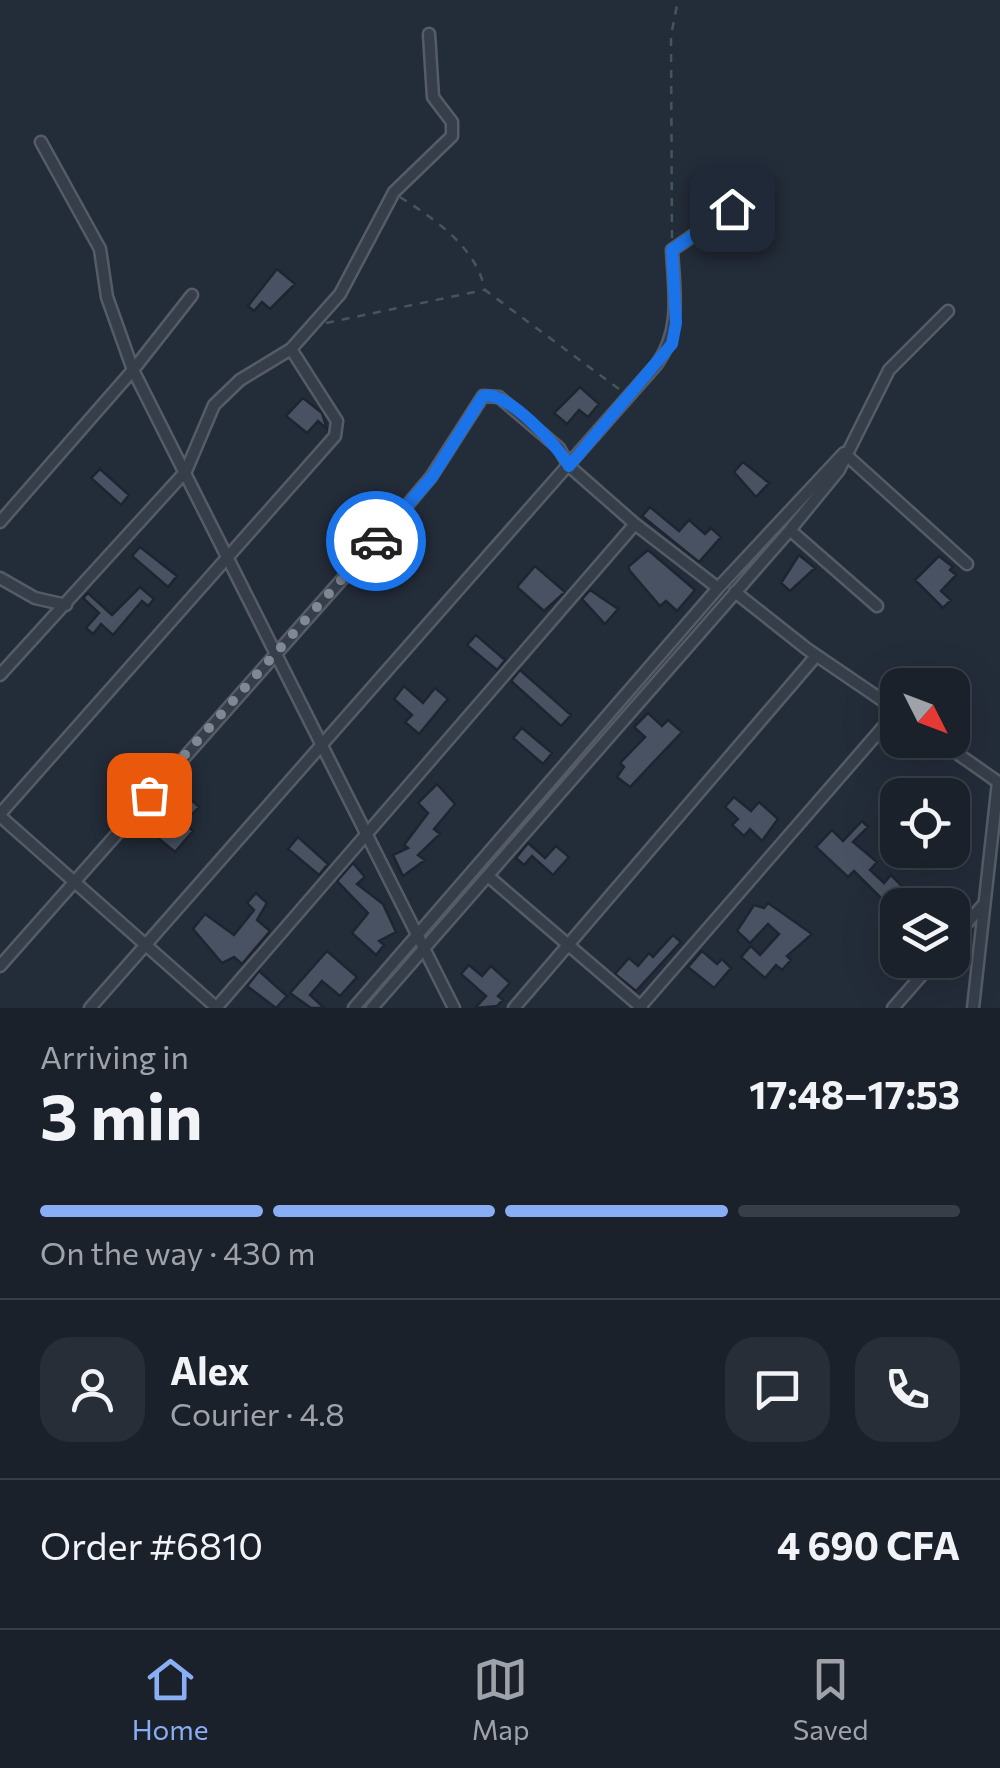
<!DOCTYPE html>
<meta charset="utf-8">
<style>
:root{--surface:#1a212b;--page:#272e37;--text:#f1f3f6;--muted:#9fa3a9;--line:#383e47;--accent:#89aef3}
body{margin:0;font-family:Commissioner,sans-serif;background:var(--page);color:var(--text);height:100vh;display:flex;flex-direction:column;font-size:38px;white-space:nowrap}
*{box-sizing:border-box;margin:0}
p{font-size:32px;color:var(--muted)}
.icon{flex:none;width:55px;height:55px;fill:none;stroke:currentColor;stroke-width:2;stroke-linecap:round;stroke-linejoin:round}
.map{position:relative;height:1008px;overflow:hidden}
.panel{display:flex;flex-direction:column;background:var(--surface);flex:1}
.panel>*{flex:none}
.needle{width:65px;rotate:132deg}
.controls{position:absolute;left:880px;top:668px;display:grid;gap:20px}
.controls a{display:grid;place-items:center;width:90px;height:90px;border-radius:20px;background:var(--surface);box-shadow:0 10px 40px #0002,0 0 0 2px var(--line);font-size:50px}
.pin{position:absolute;display:grid;place-items:center;width:85px;height:85px;color:#fff;margin:-42px;border-radius:20px;box-shadow:0 5px 15px #0006}
.courier{position:absolute;display:grid;place-items:center;width:100px;height:100px;margin:-50px;border:8px solid #1a73e8;border-radius:50%;background:#fff;color:#222;box-shadow:0 2px 12px #0007}
.headline em{font-style:normal;font-weight:700}
.headline div{display:flex;flex-direction:column-reverse}
.headline{display:flex;align-items:center;justify-content:space-between;height:170px;padding:0 40px}
h1{font-size:65px;font-weight:700;line-height:75px}
.bar{display:grid;grid-template-columns:repeat(4,1fr);gap:15px 10px;align-content:center;height:120px;padding:0 40px}
.bar i{height:12px;border-radius:8px;background:var(--line)}
.bar .active{background:var(--accent)}
.bar p{grid-column:span 4}
.line{display:flex;align-items:center;gap:25px;padding:0 40px;border-top:2px solid var(--line)}
.line div{flex:1}
.round{display:grid;place-items:center;flex:none;width:105px;height:105px;border-radius:30px;background:var(--page)}
.tab-bar{display:flex;justify-content:space-around;align-items:center;height:140px;border-top:2px solid var(--line);background:var(--surface);font-size:28px;color:var(--muted)}
.tab-bar a{display:grid;justify-items:center;gap:5px}
.tab-bar .active{color:var(--accent)}
.map>svg:first-child{display:block}
.building{fill:#495262;stroke:#1e2531;stroke-width:2.5}
.lines{fill:none;stroke-linecap:round;stroke-linejoin:round}
.minor-casing{stroke:#555c68;stroke-width:15}
.path{stroke:#45565a;stroke-width:2.5;stroke-dasharray:8 8;stroke-linecap:butt}
.minor{stroke:#363e4a;stroke-width:10}
.done{stroke:#808895;stroke-width:10;stroke-dasharray:0 18}
.route{stroke:#1a73e8;stroke-width:12}
</style>
<div class="map">
<svg width="1000" height="1008" viewBox="0 0 1000 1008">
<rect width="100%" height="100%" fill="#232c39"/>
<!-- building -->
<path class="building" d="M277 269 295 284 270 309 262 302 254 311 248 306Z
M580 387 599 404 588 417 579 410 567 424 554 413Z
M303 398 322 413 327 429 318 421 307 433 286 416Z
M743 462 769 483 756 497 734 472Z
M100 469 129 495 121 505 91 478Z
M650 507 679 531 689 520 705 534 711 528 721 537 699 562 642 516Z
M140 547 177 576 168 587 132 556Z
M648 550 695 590 677 611 666 601 660 606 630 571 628 567Z
M799 555 815 568 790 591 781 583Z
M939 556 953 567 950 570 956 575 941 591 951 600 943 608 915 580Z
M535 566 565 592 544 611 517 587Z
M140 587 154 599 148 606 142 601 113 635 101 624 93 634 86 628 99 613 83 598 88 593 112 615Z
M590 590 618 609 605 624 582 599Z
M476 635 505 660 497 670 467 645Z
M520 670 571 715 561 726 511 681Z
M404 686 423 703 435 688 448 699 419 734 405 722 412 715 394 699Z
M648 713 662 726 668 720 682 732 630 787 617 777 624 767 620 763 645 737 634 727Z
M522 728 552 753 543 764 513 738Z
M175 784 199 807 184 823 193 831 175 852 139 822Z
M437 784 455 804 434 829 440 834 418 855 425 860 403 876 393 855 408 848 404 845 428 813 418 803Z
M734 797 751 811 759 802 778 819 762 841 750 829 744 836 732 825 738 819 725 807Z
M862 821 868 827 853 842 877 862 870 870 884 883 891 875 917 901 898 905V915L854 871 848 877 816 847 832 830 843 841Z
M298 837 328 864 319 875 288 849Z
M528 843 545 858 556 846 569 857 553 875 532 856 524 865 516 858Z
M353 863 365 877 357 884 383 904 396 932 379 941 384 945 376 955 352 933 368 913 337 881Z
M256 893 267 903 257 920 270 931 242 964 234 957 222 963 193 929 205 914 234 935 254 910 247 903Z
M768 903 812 934 787 956 791 960 782 970 776 965 765 978 741 957 751 946 760 955 779 934 768 924 750 943 737 931 754 905 764 908Z
M673 935 681 942 636 991 615 974 629 958 638 966 649 953 653 957Z
M327 951 357 977 340 996 322 981 310 995 324 1008H311L290 993Z
M702 951 717 964 722 959 731 968 714 988 688 967Z
M469 965 482 976 491 966 510 983 498 996 503 1000 497 1006 475 1008 486 996 461 974Z
M259 971 287 996 276 1008 247 986Z"/>
<g class="lines">
<defs>
<path id="minor" d="M41 142 100 249 107 297 133 370 454 1008
M0 522 133 370 192 295
M790 530 877 606
M0 578 35 598 66 605
M735 592 807 649 898 711
M0 675 186 471 214 405 240 380 291 349 340 294 394 192 452 136V122L433 97 429 34
M938 740 998 782 973 1008
M0 814 335 436 337 421 291 349
M0 816 217 1008
M489 877 642 1008
M952 940 984 904
M0 966 399 515 431 477 483 396 499 397 559 448 569 466 635 524 718 588
M90 1008 657 364C682 329 674 291 672 250L732 209
M216 1008 635 524
M354 1008 718 588 844 453 967 564
M372 1008 790 530 839 470 889 370 948 311
M514 1008 816 656
M639 1008 897 711
M893 1008 935 960"/>
</defs>
<!-- minor casing -->
<use href="#minor" class="minor-casing"/>
<!-- path -->
<path class="path" d="M400 197C436 220 476 247 485 290L619 389
M672 238 671 36 678 0
M326 323 484 290"/>
<!-- minor -->
<use href="#minor" class="minor"/>
</g>
<g class="lines">
<!-- done -->
<path class="done" d="M149 795 376 541"/>
<!-- route -->
<path class="route" d="M376 541 432 477 483 396C506 389 558 446 569 466L672 344 676 323 672 250 732 209"/>
</g>
</svg>
<div class="controls">
<a><svg class="needle" viewBox="-14 -14 28 28"><path d="M0-13l5 13h-10z" fill="#e53935"/><path d="M0 13l5-13h-10z" fill="#9fa3a9"/></svg></a>
<a><svg class="icon" aria-label="locate" viewBox="0 0 24 24"><circle cx="12" cy="12" r="6"/><path d="M12 2v4M12 18v4M2 12h4M18 12h4"/></svg></a>
<a><svg class="icon" aria-label="layers" viewBox="0 0 24 24"><path d="M12 4l9 5-9 5-9-5zM3 14l9 5 9-5"/></svg></a>
</div>
<div class="pin" style="left:149px;top:795px;background:#ea580c"><svg class="icon" aria-label="bag" viewBox="0 0 24 24"><path d="M5 8h14l-1 12H6zM9 8a3 3 0 0 1 6 0"/></svg></div>
<div class="pin" style="left:732px;top:209px;background:#1f2937"><svg class="icon" aria-label="home" viewBox="0 0 24 24"><path d="M3 11l9-7 9 7M6 9v11h12V9"/></svg></div>
<div class="courier" style="left:376px;top:541px"><svg class="icon" aria-label="car" viewBox="0 0 24 24"><path d="M5 17H2v-5l4-1 3-4h7l3 4 3 1v5h-3M9 17h6M6 11h13"/><circle cx="7" cy="17" r="2"/><circle cx="17" cy="17" r="2"/></svg></div>
</div>
<section class="panel">
<div class="headline"><div><h1>3 min</h1><p>Arriving in</p></div><em>17:48–17:53</em></div>
<div class="bar"><i class="active"></i><i class="active"></i><i class="active"></i><i></i><p>On the way · 430 m</p></div>
<div class="line" style="height:180px"><a class="round"><svg class="icon" aria-label="person" viewBox="0 0 24 24"><circle cx="12" cy="8" r="4"/><path d="M4 21q1-7 8-7t8 7"/></svg></a><div><b>Alex</b><p>Courier · 4.8</p></div><a class="round"><svg class="icon" aria-label="chat" viewBox="0 0 24 24"><path d="M4 5h16v11H9l-5 4z"/></svg></a><a class="round"><svg class="icon" aria-label="phone" viewBox="0 0 24 24"><path d="M5 4h4l2 5-3 2q2 4 5 5l2-3 5 2v4C11 20 4 13 5 4z"/></svg></a></div>
<div class="line" style="height:130px"><div>Order #6810</div><b>4 690 CFA</b></div>
</section>
<nav class="tab-bar">
<a class="active"><svg class="icon" aria-label="home" viewBox="0 0 24 24"><path d="M3 11l9-7 9 7M6 9v11h12V9"/></svg>Home</a>
<a><svg class="icon" aria-label="map" viewBox="0 0 24 24"><path d="M3 6l6-2 6 2 6-2v14l-6 2-6-2-6 2zM9 4v14M15 6v14"/></svg>Map</a>
<a><svg class="icon" aria-label="saved" viewBox="0 0 24 24"><path d="M7 4h10v16l-5-4-5 4z"/></svg>Saved</a>
</nav>
